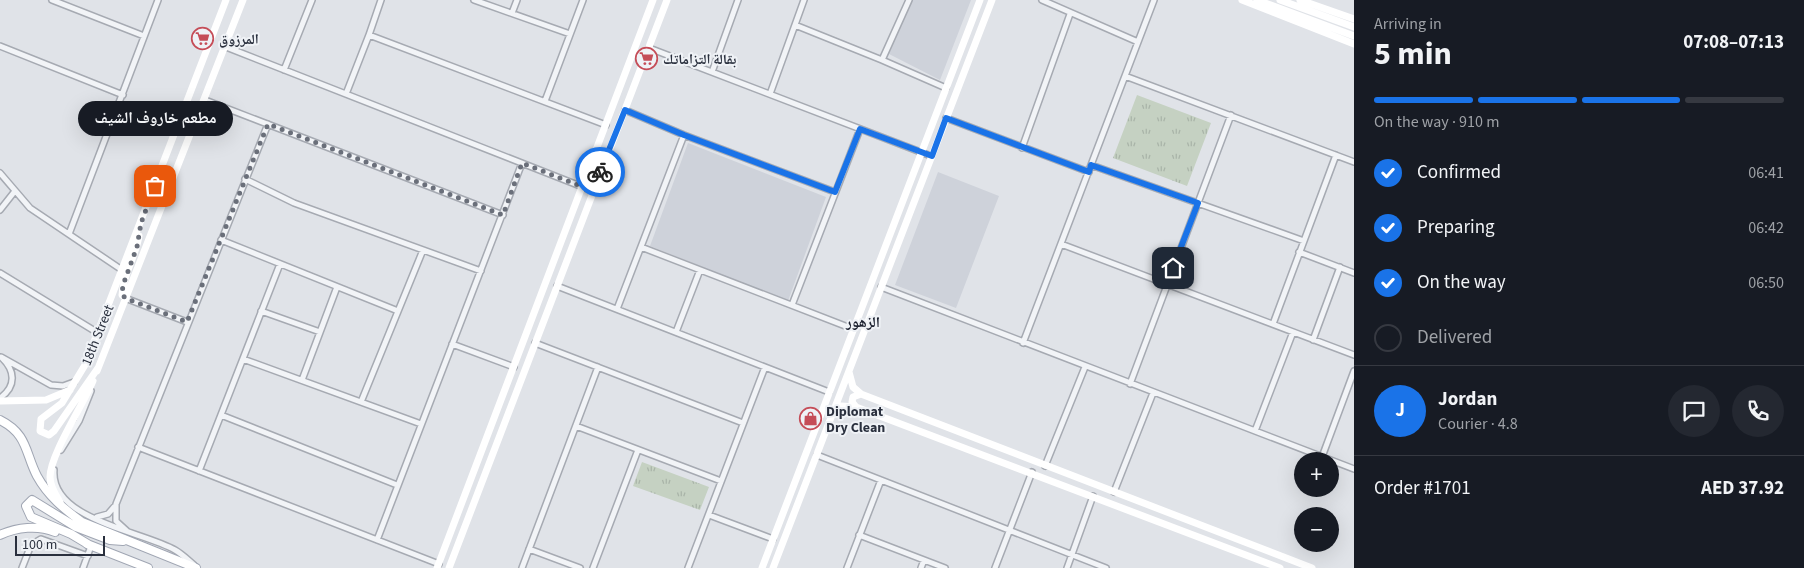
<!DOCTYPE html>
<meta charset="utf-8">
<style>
:root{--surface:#171b24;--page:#242831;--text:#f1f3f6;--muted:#9ea1a6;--line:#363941;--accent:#1a73e8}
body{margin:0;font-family:"Source Sans 3","Noto Naskh Arabic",sans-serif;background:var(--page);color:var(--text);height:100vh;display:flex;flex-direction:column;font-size:19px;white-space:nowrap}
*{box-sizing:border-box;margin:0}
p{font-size:16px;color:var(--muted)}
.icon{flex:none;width:28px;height:28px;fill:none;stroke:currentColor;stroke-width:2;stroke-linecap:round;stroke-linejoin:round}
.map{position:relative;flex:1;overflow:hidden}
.details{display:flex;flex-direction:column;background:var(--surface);width:450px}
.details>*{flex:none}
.fabs{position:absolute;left:1294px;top:452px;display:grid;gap:10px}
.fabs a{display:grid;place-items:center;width:45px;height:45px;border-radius:50%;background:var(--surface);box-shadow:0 5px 20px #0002;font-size:25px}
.scale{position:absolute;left:15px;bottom:12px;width:90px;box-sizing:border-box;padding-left:5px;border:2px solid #2a303e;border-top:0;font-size:14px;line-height:18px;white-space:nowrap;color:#2a303e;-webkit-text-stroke:4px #eff2f6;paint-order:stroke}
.pin{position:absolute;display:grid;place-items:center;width:42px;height:42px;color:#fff;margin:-21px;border-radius:10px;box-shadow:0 2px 8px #0006}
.courier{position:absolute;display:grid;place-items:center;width:50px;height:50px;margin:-25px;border:4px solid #1a73e8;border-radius:50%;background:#fff;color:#222;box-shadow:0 1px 6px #0007}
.bubble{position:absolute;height:35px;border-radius:18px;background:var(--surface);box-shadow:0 5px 20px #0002;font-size:16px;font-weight:700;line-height:35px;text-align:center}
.overview em{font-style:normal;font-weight:700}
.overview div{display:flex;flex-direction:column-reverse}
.overview{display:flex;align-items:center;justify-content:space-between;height:85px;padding:0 20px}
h1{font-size:32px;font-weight:700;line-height:38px}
.bar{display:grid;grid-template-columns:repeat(4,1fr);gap:8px 5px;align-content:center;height:60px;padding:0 20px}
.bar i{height:6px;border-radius:4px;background:var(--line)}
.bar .active{background:var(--accent)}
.bar p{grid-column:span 4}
.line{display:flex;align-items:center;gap:12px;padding:0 20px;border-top:1px solid var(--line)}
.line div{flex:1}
.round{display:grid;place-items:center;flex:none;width:52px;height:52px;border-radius:26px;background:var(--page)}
ol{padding:0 20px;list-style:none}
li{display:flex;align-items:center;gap:15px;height:55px}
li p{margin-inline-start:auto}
li .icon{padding:5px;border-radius:50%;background:var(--accent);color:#fff;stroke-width:4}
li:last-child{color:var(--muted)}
li i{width:28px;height:28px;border:2px solid var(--line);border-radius:50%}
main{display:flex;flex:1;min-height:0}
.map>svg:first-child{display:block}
.built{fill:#ced2da}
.park{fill:url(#park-tufts)}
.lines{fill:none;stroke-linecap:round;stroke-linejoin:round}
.street-casing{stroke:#a6aab2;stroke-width:8}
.primary-casing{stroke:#a0a6b3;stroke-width:10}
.street{stroke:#f2f4f7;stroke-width:5}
.secondary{stroke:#fff;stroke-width:7}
.primary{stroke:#fff;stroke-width:8}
.done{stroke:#6a6f7a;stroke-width:5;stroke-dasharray:0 9}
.route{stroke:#1a73e8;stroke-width:6}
.labels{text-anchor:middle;stroke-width:4;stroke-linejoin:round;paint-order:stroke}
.poi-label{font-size:14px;font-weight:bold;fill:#2a303e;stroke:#eff2f6;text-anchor:start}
.street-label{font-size:14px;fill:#2a303e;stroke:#eff2f6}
.neighbourhood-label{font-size:15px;font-weight:bold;fill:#1c212f;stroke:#eff2f6}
</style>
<main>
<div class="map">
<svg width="1354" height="568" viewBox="0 0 1354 568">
<defs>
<pattern id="park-tufts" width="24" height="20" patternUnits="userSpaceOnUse" patternTransform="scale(1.25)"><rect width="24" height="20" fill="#c5d1c2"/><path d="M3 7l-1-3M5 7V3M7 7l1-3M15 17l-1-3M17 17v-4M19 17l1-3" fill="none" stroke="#a9b4a8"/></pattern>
</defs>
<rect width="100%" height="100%" fill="#e0e3e8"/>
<!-- built -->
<path class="built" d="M910 0H971L940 80 889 54Z
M688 143 826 197 788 301 650 246Z
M938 172 999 196 956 308 895 285Z"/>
<!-- park -->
<path class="park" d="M1137 95 1211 123 1187 186 1113 158Z
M642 462 709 487 700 510 633 486Z"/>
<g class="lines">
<defs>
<path id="street" d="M52 0 144 36
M474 0 570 34
M1042 0 1138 42
M512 13 517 0
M795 25 882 60 909 0
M369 35 381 0
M0 46 123 95
M226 47 593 191
M649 48 931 156
M882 60 946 88
M284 70 312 0
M712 72 738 0
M1125 76 1354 162
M346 94 369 35 606 125
M770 94 804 0
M205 100 503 215
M545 101 583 0
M625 110 684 135 835 192
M946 118 1089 172
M1022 148 1070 14
M1091 165 1304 241
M0 173 30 208 122 270
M245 179 294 203 481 271
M0 210 15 191
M69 234 158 0
M221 240 398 311
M1061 244 1354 355
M641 247 853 329
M1299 252 1354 273
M0 273 98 333
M557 286 829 392
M881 287 1354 469
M125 298 187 322
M792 305 860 129
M617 309 684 135
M261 311 320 332
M1273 324 1336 155
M676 332 700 270
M1313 340 1340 267
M535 343 743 423
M1023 343 1154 0
M452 344 514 367
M243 359 421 424
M302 380 337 287
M1130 384 1231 115
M0 398C17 386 15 370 1 357L51 385 63 386 74 382
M361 402 423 250
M221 415 397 485
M576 426 721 481
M1255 431 1293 332
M138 447 439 564
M61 450 79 421 91 391
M817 455 1106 568
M1322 457 1354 371
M1045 466 1085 367
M54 470C50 520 142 531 175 550 182 554 188 560 194 565
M199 471 280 264
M1114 492 1153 393
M709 515 773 539
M97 517 108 514 114 507
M127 531 116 521V504L268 124
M859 535 945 568
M377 540 522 163
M529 549 580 568
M22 568 31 545 41 539 88 556
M83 568 91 546
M522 568 598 367
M593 568 638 450
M688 568 765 367
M847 568 881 480
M921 568 924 560
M995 568 1032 472
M1067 568 1093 496"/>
<path id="primary" d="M0 420C28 434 25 453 37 476 48 496 64 509 82 522L196 568
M0 535C17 527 38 525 55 532
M87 544 148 568
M91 546 71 534 31 517 26 506 32 500 76 527 110 540 123 541"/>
</defs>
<!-- street casing -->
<use href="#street" class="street-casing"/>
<!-- primary casing -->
<use href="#primary" class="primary-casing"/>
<!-- street -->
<use href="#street" class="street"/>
<!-- secondary -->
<path class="secondary" d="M1242 0 1354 44
M1257 0 1354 36
M1280 0 1354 27
M1300 0 1354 19
M125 298 122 295C123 274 136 256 139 236
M98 368 54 431 49 435 40 431 41 419 62 403 85 365 226 0
M97 371 243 0
M849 372 853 387 861 394 1312 568
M0 401 46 400 70 390
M856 407 852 402 853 397 861 394
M834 412 841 406 856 407 1280 568
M60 502C56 495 50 487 50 477 50 455 83 405 93 381
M437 568 653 0
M449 568 667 0
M762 568 980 0
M773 568 992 0"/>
<!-- primary -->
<use href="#primary" class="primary"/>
</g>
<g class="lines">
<!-- done -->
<path class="done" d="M155 186 141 223 137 247 123 285 122 294 125 298 187 322 268 124 503 215 522 163 593 191 600 172"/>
<!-- route -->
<path class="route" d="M600 172 625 110 684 135 835 192 860 129 932 156 946 118 1089 172 1091 165 1198 203 1173 268"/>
</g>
<!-- icons -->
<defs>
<symbol id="supermarket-ring" viewBox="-11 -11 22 22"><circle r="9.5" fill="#eff2f6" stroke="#c54d58" stroke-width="1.5"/><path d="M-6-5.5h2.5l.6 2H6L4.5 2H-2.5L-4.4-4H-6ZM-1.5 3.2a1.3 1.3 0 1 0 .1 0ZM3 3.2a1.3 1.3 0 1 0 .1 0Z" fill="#c54d58"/></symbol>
<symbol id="shop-ring" viewBox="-11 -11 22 22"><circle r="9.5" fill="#eff2f6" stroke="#c54d58" stroke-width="1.5"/><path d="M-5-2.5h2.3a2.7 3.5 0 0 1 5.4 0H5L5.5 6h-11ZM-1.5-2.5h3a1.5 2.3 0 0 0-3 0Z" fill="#c54d58"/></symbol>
</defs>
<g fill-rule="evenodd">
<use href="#supermarket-ring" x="190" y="26" width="25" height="25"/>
<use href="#supermarket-ring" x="634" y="46" width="25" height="25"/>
<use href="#shop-ring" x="798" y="406" width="25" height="25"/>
</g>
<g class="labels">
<!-- poi labels -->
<g class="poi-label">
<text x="219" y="44">المرزوق</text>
<text x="663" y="64">بقالة التزاماتك</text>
<text x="826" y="416">Diplomat<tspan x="826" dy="16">Dry Clean</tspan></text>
</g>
<!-- street labels -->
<g class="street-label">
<text transform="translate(97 335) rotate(-68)" y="5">18th Street</text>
</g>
<!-- neighbourhood labels -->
<g class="neighbourhood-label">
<text x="863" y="327">الزهور</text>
</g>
</g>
</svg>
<div class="fabs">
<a>+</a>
<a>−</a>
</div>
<div class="scale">100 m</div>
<div class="pin" style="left:155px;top:186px;background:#ea580c"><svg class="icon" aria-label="bag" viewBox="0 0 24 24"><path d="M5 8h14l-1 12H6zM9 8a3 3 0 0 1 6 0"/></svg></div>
<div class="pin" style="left:1173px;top:268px;background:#1f2937"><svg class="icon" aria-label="home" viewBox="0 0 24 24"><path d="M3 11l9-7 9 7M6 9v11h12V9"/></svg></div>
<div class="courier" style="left:600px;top:172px"><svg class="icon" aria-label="bike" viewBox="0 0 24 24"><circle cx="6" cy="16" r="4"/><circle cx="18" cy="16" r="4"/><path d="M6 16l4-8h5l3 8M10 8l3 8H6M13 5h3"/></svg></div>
<div class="bubble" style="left:78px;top:101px;width:155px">مطعم خاروف الشيف</div>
</div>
<section class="details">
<div class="overview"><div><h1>5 min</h1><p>Arriving in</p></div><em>07:08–07:13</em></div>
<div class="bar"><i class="active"></i><i class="active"></i><i class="active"></i><i></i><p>On the way · 910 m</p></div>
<ol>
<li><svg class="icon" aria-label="check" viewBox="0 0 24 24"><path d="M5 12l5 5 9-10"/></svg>Confirmed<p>06:41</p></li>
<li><svg class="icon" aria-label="check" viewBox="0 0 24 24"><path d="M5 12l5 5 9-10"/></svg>Preparing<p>06:42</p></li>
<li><svg class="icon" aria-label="check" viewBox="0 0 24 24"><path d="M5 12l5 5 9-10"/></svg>On the way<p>06:50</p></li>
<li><i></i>Delivered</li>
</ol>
<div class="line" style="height:90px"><b class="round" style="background:var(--accent);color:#fff">J</b><div><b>Jordan</b><p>Courier · 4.8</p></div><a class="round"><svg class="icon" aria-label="chat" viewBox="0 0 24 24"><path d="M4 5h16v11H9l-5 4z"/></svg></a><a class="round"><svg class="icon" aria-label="phone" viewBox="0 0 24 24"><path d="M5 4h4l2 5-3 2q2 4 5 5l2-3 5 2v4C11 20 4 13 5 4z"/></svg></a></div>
<div class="line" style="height:65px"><div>Order #1701</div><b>AED 37.92</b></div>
</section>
</main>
